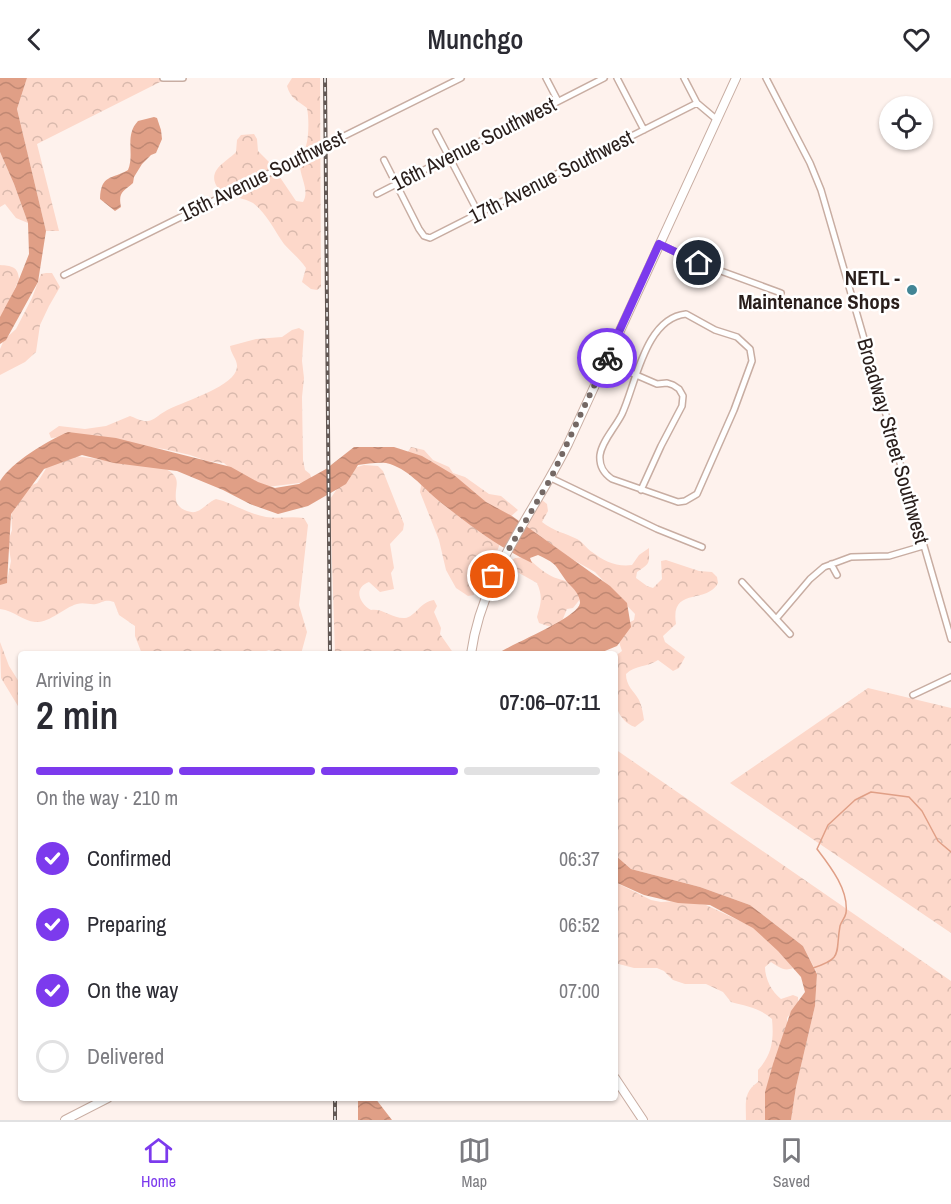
<!DOCTYPE html>
<meta charset="utf-8">
<style>
:root{--surface:#fff;--page:#f2f2f3;--text:#2b2b33;--muted:#7c7c81;--line:#e1e1e2;--accent:#7c3aed}
body{margin:0;font-family:"Archivo Narrow",sans-serif;background:var(--page);color:var(--text);height:100vh;display:flex;flex-direction:column;font-size:22px;white-space:nowrap}
*{box-sizing:border-box;margin:0}
p{font-size:20px;color:var(--muted)}
.icon{flex:none;width:33px;height:33px;fill:none;stroke:currentColor;stroke-width:2;stroke-linecap:round;stroke-linejoin:round}
.map{position:relative;flex:1;overflow:hidden}
.drawer{position:absolute;left:18px;top:573px;width:600px;height:450px;display:flex;flex-direction:column;background:var(--surface);border-radius:6px;box-shadow:0 2px 4px #0004}
.drawer>*{flex:none}
.buttons{position:absolute;left:879px;top:18px;display:grid;gap:12px}
.buttons a{display:grid;place-items:center;width:54px;height:54px;border-radius:50%;background:var(--surface);box-shadow:0 2px 4px #0004;font-size:30px}
.pin{position:absolute;display:grid;place-items:center;width:51px;height:51px;color:#fff;margin:-26px;border:3px solid #fff;border-radius:50%;box-shadow:0 2px 6px #0007}
.courier{position:absolute;display:grid;place-items:center;width:60px;height:60px;margin:-30px;border:4px solid #7c3aed;border-radius:50%;background:#fff;color:#222;box-shadow:0 2px 8px #0007}
.headline em{font-style:normal;font-weight:600}
.headline div{display:flex;flex-direction:column-reverse}
.headline{display:flex;align-items:center;justify-content:space-between;height:102px;padding:0 18px}
h1{font-size:39px;font-weight:600;line-height:45px}
.bar{display:grid;grid-template-columns:repeat(4,1fr);gap:9px 6px;align-content:center;height:72px;padding:0 18px}
.bar i{height:8px;border-radius:4px;background:var(--line)}
.bar .on{background:var(--accent)}
.bar p{grid-column:span 4}
ol{padding:0 18px;list-style:none}
li{display:flex;align-items:center;gap:18px;height:66px}
li p{margin-inline-start:auto}
li .icon{padding:6px;border-radius:50%;background:var(--accent);color:#fff;stroke-width:4}
li:last-child{color:var(--muted)}
li i{width:33px;height:33px;border:3px solid var(--line);border-radius:50%}
header{display:flex;justify-content:space-between;align-items:center;height:78px;padding:0 18px;background:var(--surface);font-size:27px;font-weight:600}
.dock{display:flex;justify-content:space-around;align-items:center;height:84px;border-top:2px solid var(--line);background:var(--surface);font-size:16px;color:var(--muted)}
.dock a{display:grid;justify-items:center;gap:3px}
.dock .on{color:var(--accent)}
.map>svg:first-child{display:block}
.forest{fill:url(#forest-crowns)}
.water{fill:url(#water-waves)}
.lines{fill:none;stroke-linecap:round;stroke-linejoin:round}
.stream{stroke:#e09f86;stroke-width:1.5}
.street-casing{stroke:#c8ada2;stroke-width:8}
.secondary-casing{stroke:#c8ada2;stroke-width:10}
.street{stroke:#fff;stroke-width:5}
.secondary{stroke:#fff;stroke-width:8}
.rail-casing{stroke:#625753;stroke-width:4}
.rail{stroke:#fff;stroke-width:1.5;stroke-dasharray:4.5;stroke-linecap:butt}
.done{stroke:#746864;stroke-width:6;stroke-dasharray:0 10.8}
.route{stroke:#7c3aed;stroke-width:8}
.poi-dot{fill:#428595;stroke:#fff;stroke-width:2}
.labels{text-anchor:middle;stroke-width:5;stroke-linejoin:round;paint-order:stroke}
.street-label{font-size:21px;fill:#291e1b;stroke:#fff}
.poi-label{font-size:21px;font-weight:bold;fill:#291e1b;stroke:#fff;text-anchor:end}
</style>
<header><svg class="icon" aria-label="back" viewBox="0 0 24 24"><path d="M15 5l-7 7 7 7"/></svg>Munchgo<svg class="icon" aria-label="heart" viewBox="0 0 24 24"><path d="M12 20l-8-8c-3-5 5-10 8-4 3-6 11-1 8 4z"/></svg></header>
<div class="map">
<svg width="951" height="1042" viewBox="0 0 951 1042">
<defs>
<pattern id="forest-crowns" width="20" height="18" patternUnits="userSpaceOnUse" patternTransform="scale(1.5)"><rect width="20" height="18" fill="#fdd8ca"/><path d="M2 6a3 3 0 1 1 6 0M12 15a3 3 0 1 1 6 0" fill="none" stroke="#d9b9ad"/></pattern>
<pattern id="water-waves" width="16" height="10" patternUnits="userSpaceOnUse" patternTransform="scale(1.5)"><rect width="16" height="10" fill="#e09f86"/><path d="M0 5q4-4 8 0t8 0" fill="none" stroke="#c08873"/></pattern>
</defs>
<rect width="100%" height="100%" fill="#fef2ed"/>
<!-- forest -->
<path class="forest" d="M27 0H160L162 3 37 66 59 153H46L17 31Z
M292 0H320L321 209 317 212 311 211 302 204 306 190C300 181 291 174 284 166 274 152 267 136 253 125 243 119 222 118 216 107 208 91 228 83 236 74L237 62 241 57 254 56 257 61 258 73 271 86 296 123 303 124C310 112 300 100 300 87 300 80 304 75 306 68 309 58 309 40 307 30 298 23 290 20 287 8Z
M0 74 14 106 28 145 16 140 5 126 0 129Z
M0 187C11 188 18 188 19 201L0 245Z
M46 195H52L60 209 49 228 40 247 36 274 25 284 0 297V271L4 262 16 251 32 220 41 196Z
M299 250 304 253 302 283 304 300 302 319 303 382 305 392 310 396 312 402 307 404 267 409 233 393 224 385 207 383 190 377 164 371 69 358 51 360 49 355 59 348 85 351 106 348 130 338C136 340 142 344 148 343 155 342 158 337 164 334 180 324 229 311 236 293 240 283 231 278 230 268L256 261 282 259 292 252Z
M411 369 424 372 433 382 449 389 453 395 465 399 489 416 501 418 518 432 509 440 493 485 482 491 477 497 474 517 468 518 456 510 446 492 439 462 420 414 422 402 408 374Z
M68 377 164 390C184 400 174 407 176 422 177 430 188 435 195 434 203 432 208 424 216 421 233 425 248 436 266 439 278 441 290 438 304 440L308 447 299 527 307 554 301 576H277L269 572 258 576H142L135 558V548L119 537 114 524C105 521 104 524 96 526 90 527 84 524 77 526 63 530 50 545 35 544 23 543 15 533 0 531V507L7 503 11 483 8 464 12 452 11 428 32 407 37 405 47 389Z
M364 387 378 388 383 393 404 446 403 452 390 466 394 490 391 495 394 511 380 514 369 504C353 510 359 525 371 532 383 530 393 541 405 540 415 539 420 524 434 522L437 528 434 534 441 550 440 556 454 576H335L330 421 351 391Z
M542 422 547 426 548 433 542 444C553 453 565 455 577 461 583 464 586 470 592 474 604 483 616 489 632 487L639 477 649 470C649 485 651 485 637 494L636 500 647 508 653 510 662 501 661 483 666 482 699 493 712 494 717 499 718 505C706 527 670 508 676 546L663 558 665 564 685 579 679 590 673 593 658 582C648 589 635 587 626 596 626 608 634 613 639 622 642 628 643 636 644 642L635 649C607 638 615 602 615 578L622 573 619 564 623 548 634 542 635 536 595 494 570 480 525 448Z
M527 479C533 485 540 491 546 495 562 506 570 497 581 520L573 530 567 531 562 543 551 549 539 545 537 539C541 525 543 519 537 505L510 490 509 484 515 480Z
M0 564 9 588 21 607V633L1 600Z
M868 610 951 630V855L730 705Z
M615 671 951 903V1042H791L796 1009 815 928 817 895 803 868 750 827 700 809 631 791 616 778Z
M615 804 651 822 661 824 679 823 706 827 755 850 766 857 793 890C784 894 779 889 771 884L765 889C765 901 772 914 781 921L793 917 798 919V925L787 940V953L765 1014V1042H746C746 1026 743 1014 758 1004V992C772 977 774 962 772 941 760 930 746 928 731 924L723 914 706 906H685L673 902 664 893 657 890H634L615 885Z"/>
<!-- water -->
<path class="water" d="M0 0H27L17 31 46 153 38 204 6 262 0 266V239L16 209 29 176 28 145 14 106 0 74Z
M154 39 157 40 161 52 162 61 156 75 151 77 142 86 134 99 133 105C123 114 118 114 121 129L115 133 100 121C101 96 111 102 128 92 135 75 124 58 138 43Z
M68 354 116 360 231 389 258 404 275 410 299 406 326 391 354 369H394L422 378 454 397 486 424 512 438 610 508 627 525 631 549 617 568 600 575 497 576C511 566 578 540 580 525 580 517 574 511 568 505 555 489 560 487 538 477L530 480 532 485C498 469 468 446 439 423 422 409 408 390 386 385 378 384 366 386 358 387L346 406 308 428 278 436 250 426 223 412 177 393 114 385 82 377 44 391 11 436 7 505 0 507V403C12 384 47 363 68 354Z
M615 777 631 791 700 809 750 827 803 868 817 896 815 928 796 1009 791 1042H765V1014L773 986 791 933 805 914 801 899 778 873 753 850 710 827 678 825 644 817 615 804Z
M358 1020H375L392 1042H358Z"/>
<g class="lines">
<!-- stream -->
<path class="stream" d="M813 890C844 880 835 875 840 848 841 844 845 840 846 835 849 812 830 788 817 771L828 747 855 722 871 714 909 719 922 733 938 763 951 774"/>
<defs>
<path id="street" d="M163 0H183
M546 0 558 23
M617 0 644 52
M684 0 697 25 716 41
M766 0 810 85 821 112 951 561
M436 54 479 136
M384 82 419 151 424 158 430 160 697 25
M377 116 604 0
M659 166 699 185 781 215
M64 197 461 0
M686 236 715 252 737 259 750 271 752 283 734 332 697 416 685 423 678 424 612 401C603 395 599 388 600 377 602 363 615 350 622 336 636 306 645 240 686 236Z
M606 284 657 306 667 305 673 307 679 311 683 318 682 328 661 368 641 412
M551 400 657 451 702 469
M831 486 837 497
M742 504 790 556
M776 541 810 501 824 489 851 479 889 478 923 468
M913 617 951 599"/>
<path id="secondary" d="M471 576C482 496 533 437 568 366L736 0
M615 1000 643 1042
M65 1042 108 1020"/>
</defs>
<!-- street casing -->
<use href="#street" class="street-casing"/>
<!-- secondary casing -->
<use href="#secondary" class="secondary-casing"/>
<!-- street -->
<use href="#street" class="street"/>
<!-- secondary -->
<use href="#secondary" class="secondary"/>
<defs>
<path id="rail" d="M325 0 330 576
M335 1020V1042"/>
</defs>
<!-- rail casing -->
<use href="#rail" class="rail-casing"/>
<!-- rail -->
<use href="#rail" class="rail"/>
</g>
<g class="lines">
<!-- done -->
<path class="done" d="M493 498 551 400 607 280"/>
<!-- route -->
<path class="route" d="M607 280 659 166 699 185"/>
</g>
<!-- markers -->
<circle class="poi-dot" cx="912" cy="212" r="6"/>
<g class="labels">
<!-- street labels -->
<g class="street-label">
<text transform="translate(474 66) rotate(-27)" y="7">16th Avenue Southwest</text>
<text transform="translate(262 98) rotate(-26)" y="7">15th Avenue Southwest</text>
<text transform="translate(551 99) rotate(-27)" y="7">17th Avenue Southwest</text>
<text transform="translate(893 363) rotate(74)" y="7">Broadway Street Southwest</text>
</g>
<!-- poi labels -->
<g class="poi-label">
<text x="900" y="207">NETL -<tspan x="900" dy="24">Maintenance Shops</tspan></text>
</g>
</g>
</svg>
<div class="buttons">
<a><svg class="icon" aria-label="locate" viewBox="0 0 24 24"><circle cx="12" cy="12" r="6"/><path d="M12 2v4M12 18v4M2 12h4M18 12h4"/></svg></a>
</div>
<div class="pin" style="left:493px;top:498px;background:#ea580c"><svg class="icon" aria-label="bag" viewBox="0 0 24 24"><path d="M5 8h14l-1 12H6zM9 8a3 3 0 0 1 6 0"/></svg></div>
<div class="pin" style="left:699px;top:185px;background:#1f2937"><svg class="icon" aria-label="home" viewBox="0 0 24 24"><path d="M3 11l9-7 9 7M6 9v11h12V9"/></svg></div>
<div class="courier" style="left:607px;top:280px"><svg class="icon" aria-label="bike" viewBox="0 0 24 24"><circle cx="6" cy="16" r="4"/><circle cx="18" cy="16" r="4"/><path d="M6 16l4-8h5l3 8M10 8l3 8H6M13 5h3"/></svg></div>
<section class="drawer">
<div class="headline"><div><h1>2 min</h1><p>Arriving in</p></div><em>07:06–07:11</em></div>
<div class="bar"><i class="on"></i><i class="on"></i><i class="on"></i><i></i><p>On the way · 210 m</p></div>
<ol>
<li><svg class="icon" aria-label="check" viewBox="0 0 24 24"><path d="M5 12l5 5 9-10"/></svg>Confirmed<p>06:37</p></li>
<li><svg class="icon" aria-label="check" viewBox="0 0 24 24"><path d="M5 12l5 5 9-10"/></svg>Preparing<p>06:52</p></li>
<li><svg class="icon" aria-label="check" viewBox="0 0 24 24"><path d="M5 12l5 5 9-10"/></svg>On the way<p>07:00</p></li>
<li><i></i>Delivered</li>
</ol>
</section>
</div>
<nav class="dock">
<a class="on"><svg class="icon" aria-label="home" viewBox="0 0 24 24"><path d="M3 11l9-7 9 7M6 9v11h12V9"/></svg>Home</a>
<a><svg class="icon" aria-label="map" viewBox="0 0 24 24"><path d="M3 6l6-2 6 2 6-2v14l-6 2-6-2-6 2zM9 4v14M15 6v14"/></svg>Map</a>
<a><svg class="icon" aria-label="saved" viewBox="0 0 24 24"><path d="M7 4h10v16l-5-4-5 4z"/></svg>Saved</a>
</nav>
